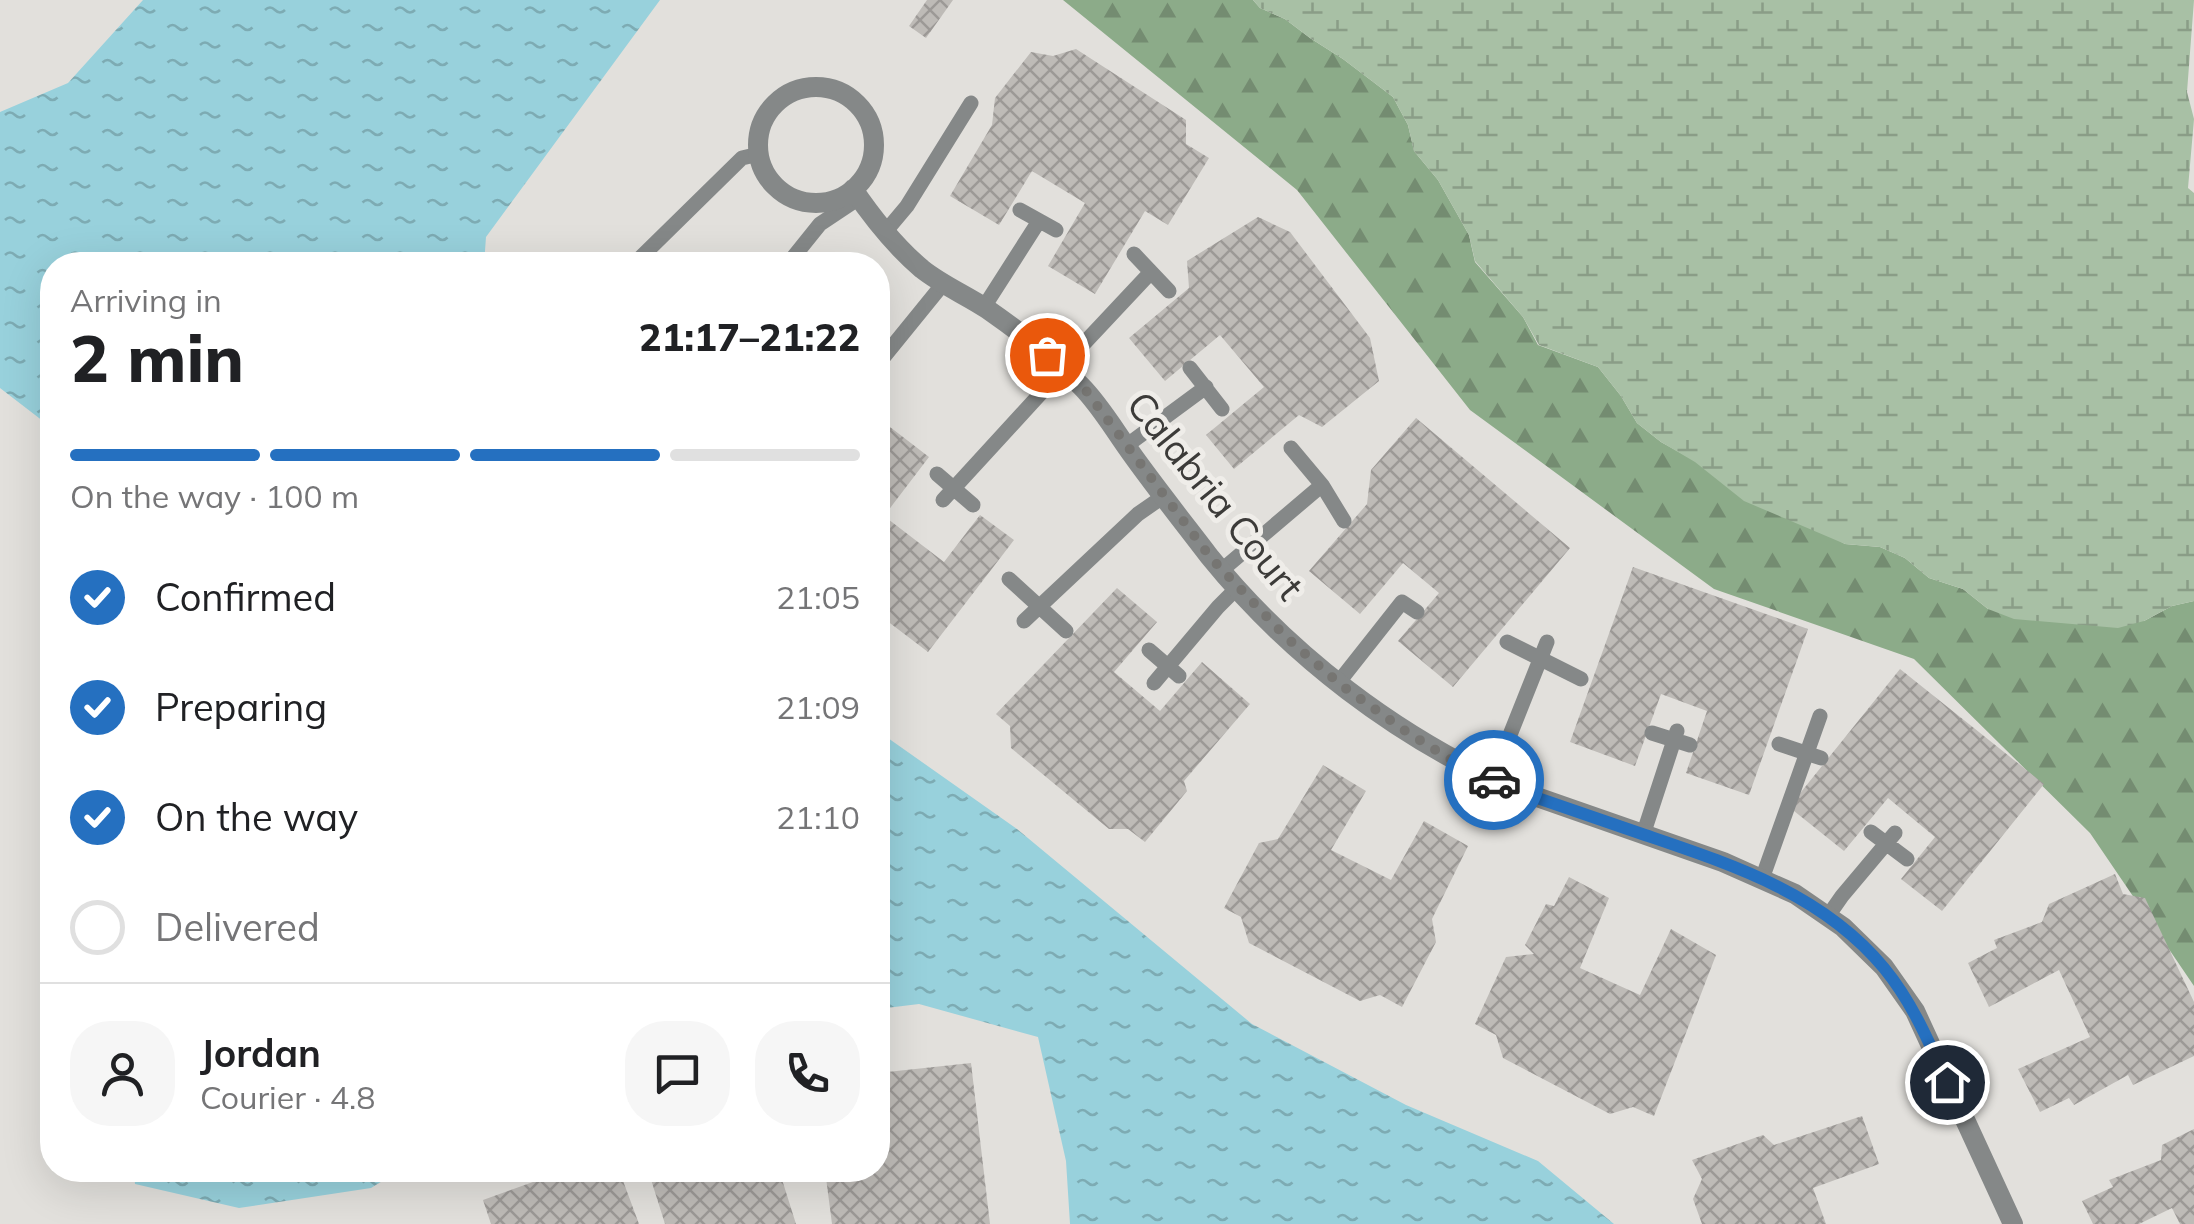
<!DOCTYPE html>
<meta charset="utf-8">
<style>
:root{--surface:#fff;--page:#f6f6f6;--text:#202124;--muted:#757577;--line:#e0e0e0;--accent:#2570c0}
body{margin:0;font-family:Mulish,sans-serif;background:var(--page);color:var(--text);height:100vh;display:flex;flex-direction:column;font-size:38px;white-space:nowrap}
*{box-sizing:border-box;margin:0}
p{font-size:32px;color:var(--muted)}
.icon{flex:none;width:55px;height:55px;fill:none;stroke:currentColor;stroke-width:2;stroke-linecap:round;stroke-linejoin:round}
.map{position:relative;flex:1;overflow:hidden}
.drawer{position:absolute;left:40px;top:252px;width:850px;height:930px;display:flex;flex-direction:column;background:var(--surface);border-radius:40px;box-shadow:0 10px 40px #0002}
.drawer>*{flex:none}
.pin{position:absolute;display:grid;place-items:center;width:85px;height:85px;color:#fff;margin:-42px;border:5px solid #fff;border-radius:50%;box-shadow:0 2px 10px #0007}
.courier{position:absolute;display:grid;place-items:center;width:100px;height:100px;margin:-50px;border:8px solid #2570c0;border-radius:50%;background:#fff;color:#222;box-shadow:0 2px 12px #0007}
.head em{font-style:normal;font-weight:800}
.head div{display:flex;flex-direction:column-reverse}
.head{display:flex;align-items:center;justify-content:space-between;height:170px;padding:0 30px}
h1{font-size:65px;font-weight:800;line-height:75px}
.bar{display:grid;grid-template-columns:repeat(4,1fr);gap:15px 10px;align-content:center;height:120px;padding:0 30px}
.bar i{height:12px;border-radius:8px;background:var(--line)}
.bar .current{background:var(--accent)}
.bar p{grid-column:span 4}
.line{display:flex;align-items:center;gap:25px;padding:0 30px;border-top:2px solid var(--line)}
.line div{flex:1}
.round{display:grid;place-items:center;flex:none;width:105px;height:105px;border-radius:40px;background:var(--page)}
ol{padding:0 30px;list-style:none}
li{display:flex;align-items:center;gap:30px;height:110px}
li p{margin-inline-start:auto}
li .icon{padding:10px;border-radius:50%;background:var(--accent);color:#fff;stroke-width:4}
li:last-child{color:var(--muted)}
li i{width:55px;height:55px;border:5px solid var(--line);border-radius:50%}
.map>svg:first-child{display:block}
.forest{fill:url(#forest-firs)}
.wetland{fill:url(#wetland-marsh)}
.water{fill:url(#water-ripples)}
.building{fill:url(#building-cross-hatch)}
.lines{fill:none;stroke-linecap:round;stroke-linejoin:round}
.lane{stroke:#858888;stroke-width:15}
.street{stroke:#858888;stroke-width:20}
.done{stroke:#767572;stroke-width:10;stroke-dasharray:0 18}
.route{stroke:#2570c0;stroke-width:12}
.labels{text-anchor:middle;stroke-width:10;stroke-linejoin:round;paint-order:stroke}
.street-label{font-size:38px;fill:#3c3b39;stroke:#efede9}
</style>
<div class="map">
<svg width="2194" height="1224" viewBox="0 0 2194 1224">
<defs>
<pattern id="forest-firs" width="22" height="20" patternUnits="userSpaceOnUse" patternTransform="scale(2.5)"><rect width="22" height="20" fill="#8cab89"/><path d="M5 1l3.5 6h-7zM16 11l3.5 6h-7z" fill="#748c71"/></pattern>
<pattern id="wetland-marsh" width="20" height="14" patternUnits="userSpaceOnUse" patternTransform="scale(2.5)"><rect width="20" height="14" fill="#a8c0a5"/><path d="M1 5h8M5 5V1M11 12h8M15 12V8" fill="none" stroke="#8a9d87"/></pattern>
<pattern id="water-ripples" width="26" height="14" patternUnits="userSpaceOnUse" patternTransform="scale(2.5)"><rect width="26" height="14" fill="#98d1dc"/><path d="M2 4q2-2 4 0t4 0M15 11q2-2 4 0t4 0" fill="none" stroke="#7dabb3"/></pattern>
<pattern id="building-cross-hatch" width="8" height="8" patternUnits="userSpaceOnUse" patternTransform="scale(2.5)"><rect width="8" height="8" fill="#bebbb7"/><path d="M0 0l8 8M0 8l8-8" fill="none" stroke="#9c9996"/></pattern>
</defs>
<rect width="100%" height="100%" fill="#e2e0dc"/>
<!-- forest -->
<path class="forest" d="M1063 0H1253L1260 8 1285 19 1310 38 1343 59 1393 97 1408 125 1414 151 1438 180 1469 235 1475 262 1523 317 1538 345 1598 367 1621 396 1637 423 1661 442 1845 544 1880 547 1905 558 1929 578 1963 589 1988 609 2144 621 2172 606 2194 601V986L2090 833 1914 659 1714 589 1470 410 1297 190Z"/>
<!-- wetland -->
<path class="wetland" d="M1253 0H2194L2187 92 2194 119 2188 188 2194 193V601L2172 606 2144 621 2118 628 2014 619 1988 609 1963 589 1929 578 1905 558 1880 547 1845 544 1744 501 1695 462 1661 442 1637 423 1621 396 1598 367 1539 345 1523 317 1475 261 1469 235 1438 180 1414 151 1408 125 1393 97 1343 59 1310 38 1285 19 1260 8Z"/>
<!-- water -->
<path class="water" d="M143 0H660L486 237 484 265H52V428L0 388V112L68 83Z
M878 731 1017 829 1252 1024 1406 1105 1538 1161 1614 1224H1070L1066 1161 1038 1037 919 1004 878 1009Z
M134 1170H400L371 1188 239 1208 135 1184Z"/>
<!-- building -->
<path class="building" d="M927 0H953L926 38 909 26Z
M1076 49 1186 120V144L1209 158 1168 225 1145 211 1095 294 1048 266 1085 203 1032 171 999 225 950 196 992 125 995 98 1031 52 1053 56Z
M1258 217 1290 232 1370 338 1379 381 1322 427 1299 415 1234 469 1206 435 1264 387 1220 335 1165 381 1129 338 1189 288 1187 261Z
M1416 418 1570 548 1453 687 1398 641 1439 593 1403 563 1360 614 1309 571 1367 504 1371 470Z
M890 427 929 457 884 516 944 562 980 515 1014 540 928 652 878 614V442Z
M1633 567 1808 629 1749 795 1686 773 1707 711 1661 694 1635 766 1570 742Z
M1117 588 1157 622 1114 672 1160 711 1202 662 1250 704 1184 781 1187 791 1145 842 1128 829H1109L1011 748 1010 726 996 714Z
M1900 669 2044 784 1942 911 1901 879 1935 837 1888 798 1844 851 1789 807Z
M1323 765 1366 791 1331 850 1391 880 1424 821 1468 846 1432 919 1436 942 1402 1007 1380 995 1360 1001 1249 943 1241 917 1224 908 1259 843 1278 839Z
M2115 874 2123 894 2145 898 2194 1002V1056L2133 1085 2128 1075 2074 1105 2069 1098 2040 1112 2018 1069 2090 1037 2059 970 1989 1007 1968 963 1997 948 1994 940 2042 922 2049 904Z
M1569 877 1609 898 1580 968 1640 995 1671 929 1716 955 1654 1116 1633 1107 1610 1114 1503 1058 1496 1035 1475 1024 1506 957 1534 954 1525 945 1546 904 1554 906Z
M971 1063 990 1224H832L825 1170H878V1073Z
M1862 1116 1879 1164 1813 1188 1826 1224H1702L1693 1199 1702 1179 1692 1160 1763 1135 1774 1145Z
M2194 1129V1224H2180L2172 1208 2139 1224H2093L2082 1201 2113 1187 2109 1180 2161 1160 2162 1145Z
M566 1170H619L639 1224H491L483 1200Z
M648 1170H779L796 1224H665Z"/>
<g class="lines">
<!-- lane -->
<path class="lane" d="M1020 210 1056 230
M886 231 907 206 971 103
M1134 254 1169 291
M639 265 636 262 742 158 759 154
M787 265 820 224 859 198
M984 307 1039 221
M878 364 943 284
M1190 368 1222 409
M1126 446 1206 387
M1291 448 1322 485
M937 474 973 505
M943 500 1063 369 1075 353 1151 272
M1222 570 1322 485 1344 521
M1009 579 1066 631
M1024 621 1138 514 1164 496
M1507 642 1581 679
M1149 650 1179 676
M1154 683 1218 607 1238 587
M1338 683 1402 602 1417 612
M1652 733 1690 745
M1779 744 1821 758
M1492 780 1547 642
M1871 832 1907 859
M1643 835 1677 731
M1762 879 1820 716
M1828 916 1842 896 1895 833"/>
<!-- street -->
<path class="street" d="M758 145a58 58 0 1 1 116 0a58 58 0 1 1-116 0Z
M853 189C872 217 896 247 922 269 942 285 966 295 987 309 1020 332 1053 357 1081 386 1100 405 1115 431 1131 453 1156 488 1183 522 1209 556 1290 656 1397 737 1514 789L1723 862 1795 894 1843 927 1884 967 1915 1011 2013 1224"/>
</g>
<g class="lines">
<!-- done -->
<path class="done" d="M1047 355 1084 388 1211 558 1287 638 1341 685 1404 730 1448 758 1494 780"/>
<!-- route -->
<path class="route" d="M1494 780 1514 790C1558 805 1602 820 1645 835 1733 865 1823 894 1884 968 1912 1002 1929 1042 1947 1082"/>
</g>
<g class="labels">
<!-- street labels -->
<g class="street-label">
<text transform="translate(1215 496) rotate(51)" y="13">Calabria Court</text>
</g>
</g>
</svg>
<div class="pin" style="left:1047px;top:355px;background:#ea580c"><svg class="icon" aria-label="bag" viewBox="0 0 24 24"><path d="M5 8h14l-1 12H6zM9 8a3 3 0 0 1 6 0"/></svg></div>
<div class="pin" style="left:1947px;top:1082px;background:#1f2937"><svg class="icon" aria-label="home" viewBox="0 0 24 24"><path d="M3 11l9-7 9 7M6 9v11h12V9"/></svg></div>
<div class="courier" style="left:1494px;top:780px"><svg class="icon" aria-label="car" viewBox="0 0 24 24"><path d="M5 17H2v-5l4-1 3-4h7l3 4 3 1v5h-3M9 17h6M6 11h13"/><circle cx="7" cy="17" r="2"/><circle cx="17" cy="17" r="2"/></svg></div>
<section class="drawer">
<div class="head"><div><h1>2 min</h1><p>Arriving in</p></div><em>21:17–21:22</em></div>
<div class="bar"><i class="current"></i><i class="current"></i><i class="current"></i><i></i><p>On the way · 100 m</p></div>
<ol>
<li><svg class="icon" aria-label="check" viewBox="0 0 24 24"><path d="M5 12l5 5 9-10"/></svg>Confirmed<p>21:05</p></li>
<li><svg class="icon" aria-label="check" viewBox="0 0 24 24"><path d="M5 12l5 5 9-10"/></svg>Preparing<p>21:09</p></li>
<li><svg class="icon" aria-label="check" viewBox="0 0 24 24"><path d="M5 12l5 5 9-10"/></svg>On the way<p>21:10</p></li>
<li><i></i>Delivered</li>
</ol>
<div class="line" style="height:180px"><a class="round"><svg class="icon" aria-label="person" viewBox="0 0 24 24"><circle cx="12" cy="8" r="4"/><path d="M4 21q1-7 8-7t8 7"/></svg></a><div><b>Jordan</b><p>Courier · 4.8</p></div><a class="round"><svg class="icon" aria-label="chat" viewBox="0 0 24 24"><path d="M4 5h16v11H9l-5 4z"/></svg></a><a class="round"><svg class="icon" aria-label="phone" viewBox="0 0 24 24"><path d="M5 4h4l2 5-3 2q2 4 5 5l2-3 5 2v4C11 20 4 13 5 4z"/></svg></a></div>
</section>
</div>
